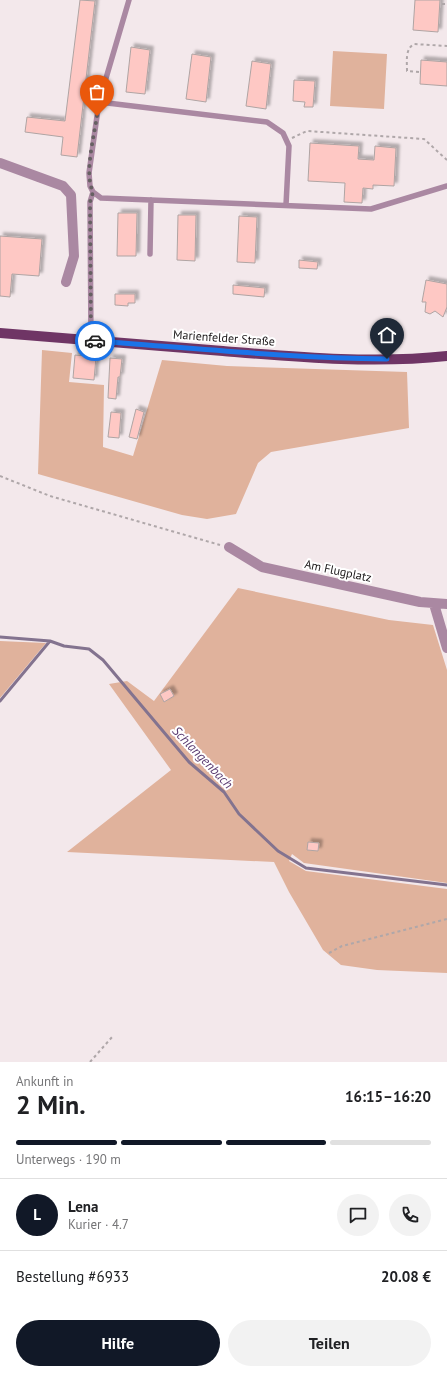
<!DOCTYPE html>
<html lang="de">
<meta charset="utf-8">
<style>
:root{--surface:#fff;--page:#f2f2f2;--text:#202124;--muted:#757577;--line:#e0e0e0;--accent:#111827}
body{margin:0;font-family:"PT Sans",sans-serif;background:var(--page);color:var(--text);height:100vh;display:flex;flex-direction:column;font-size:15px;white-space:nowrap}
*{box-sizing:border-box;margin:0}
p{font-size:13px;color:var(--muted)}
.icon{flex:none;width:22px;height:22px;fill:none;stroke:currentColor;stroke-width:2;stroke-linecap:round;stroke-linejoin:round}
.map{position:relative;height:1062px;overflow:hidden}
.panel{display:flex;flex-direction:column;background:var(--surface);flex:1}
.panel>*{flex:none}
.pin{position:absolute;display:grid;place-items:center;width:34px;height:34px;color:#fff;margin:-41px -17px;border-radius:50% 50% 50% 0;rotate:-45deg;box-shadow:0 0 4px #0007}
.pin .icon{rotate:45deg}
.courier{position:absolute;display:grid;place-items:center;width:40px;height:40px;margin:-20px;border:3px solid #1a73e8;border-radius:50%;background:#fff;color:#222;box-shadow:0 1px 5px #0007}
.overview em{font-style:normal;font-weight:600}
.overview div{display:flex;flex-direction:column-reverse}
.overview{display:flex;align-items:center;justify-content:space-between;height:68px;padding:0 16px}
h1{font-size:26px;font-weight:600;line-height:30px}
.bar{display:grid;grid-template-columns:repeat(4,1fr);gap:6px 4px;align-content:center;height:48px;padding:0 16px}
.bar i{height:5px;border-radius:3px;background:var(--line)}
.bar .active{background:var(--accent)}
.bar p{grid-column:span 4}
.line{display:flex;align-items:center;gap:10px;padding:0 16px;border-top:1px solid var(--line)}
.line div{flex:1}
.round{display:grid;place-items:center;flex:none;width:42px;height:42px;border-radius:21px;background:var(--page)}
.button{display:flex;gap:8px;margin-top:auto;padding:8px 16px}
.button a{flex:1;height:46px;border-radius:24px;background:var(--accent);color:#fff;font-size:16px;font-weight:600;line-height:46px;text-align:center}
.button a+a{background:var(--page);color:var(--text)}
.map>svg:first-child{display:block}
.green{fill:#e0b29c}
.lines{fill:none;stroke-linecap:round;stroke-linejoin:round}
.stream{stroke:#83738f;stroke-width:3}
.building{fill:#fec8c4;stroke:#afa4a3;filter:url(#shadow)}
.path{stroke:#afa7a9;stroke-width:2;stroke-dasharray:3 3;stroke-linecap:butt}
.service{stroke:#aa88a2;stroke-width:5.5}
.minor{stroke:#aa88a2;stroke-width:10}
.primary{stroke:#6f3565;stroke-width:10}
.done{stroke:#666062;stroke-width:4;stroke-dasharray:0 7.2}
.route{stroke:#1a73e8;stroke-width:5}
.labels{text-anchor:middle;stroke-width:4;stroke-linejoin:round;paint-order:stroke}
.street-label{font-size:12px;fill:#1a1718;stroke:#fff}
.water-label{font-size:13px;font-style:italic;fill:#5b3c71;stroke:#fff}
</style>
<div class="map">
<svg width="447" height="1062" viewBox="0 0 447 1062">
<defs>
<filter id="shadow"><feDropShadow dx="3.5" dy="-3.5" stdDeviation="1" flood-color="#0004"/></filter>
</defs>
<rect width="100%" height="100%" fill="#f3e8eb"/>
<!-- green -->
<path class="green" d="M333 51 387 54 384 109 330 106Z
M42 350 72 353 69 382 104 385 103 447 133 456 162 360 227 366 407 372 409 428 271 452 258 463 236 514 207 519 182 515 38 474Z
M238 588 389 620 433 625 447 670V883L304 863 292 854 289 861 306 871 447 889V973L377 970 341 965 323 950 289 892 274 862 67 852 171 770 109 684 127 681 154 701Z
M0 641 46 643 0 698Z"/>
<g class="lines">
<!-- stream -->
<path class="stream" d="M0 637 50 641 64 646 89 649 103 660 189 762 224 792 239 814 278 851 306 868 447 885
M0 701 50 641"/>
</g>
<!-- building -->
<path class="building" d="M80 0 95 1 77 157 61 155 63 137 25 132 27 117 65 121Z
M415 0H440L438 32 413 30Z
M131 47 150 50 145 94 126 92Z
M192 54 211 57 206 102 186 99Z
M421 60 447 62V86L420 84Z
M252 61 271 64 266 109 246 106Z
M294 80 315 81 313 107H304L305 102 293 101Z
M310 143 359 146 358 159 374 160 375 146 396 148 394 186 373 185V189L363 188 362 203 344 202 345 183 308 181Z
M118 213H137L136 256H117Z
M178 215H196L195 261 177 260Z
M239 216 257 217 255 263 237 262Z
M0 236 42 239 39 276 12 274 10 297 0 296Z
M299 260 318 262 317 269 299 268Z
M426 280 447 284V307L443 317 435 311 430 314 425 312 426 302H422Z
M233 285 265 288 264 297 233 294Z
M115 294H135V303H128V306L115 305Z
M75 355 96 357 94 380 73 378Z
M110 358 122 359 120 377H118L116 399 108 398Z
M136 409 144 412 137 439 129 437Z
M111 412 121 413 119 438 108 437Z
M170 689 174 696 164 702 160 694Z
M308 842 319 843 318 851 307 850Z"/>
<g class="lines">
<!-- path -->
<path class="path" d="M442 4H447
M419 72 407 71C407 61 405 49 414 44L447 46
M292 138 307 131 424 139 447 160
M0 476 50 496 220 545
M329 953 342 946 447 919
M90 1062 113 1036"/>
<!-- service -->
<path class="service" d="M129 0 99 102 89 173 90 186 93 192 101 198 371 209 447 186
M99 102 267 122 283 133 289 146 286 205
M150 254 151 200
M91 341 90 202 93 192"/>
<!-- minor -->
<path class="minor" d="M0 163 63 186 71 195 74 256 66 282
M229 547 262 567 420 602 447 604
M434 604 447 648"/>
<!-- primary -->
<path class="primary" d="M0 333C74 339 149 345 223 351 297 357 373 364 447 356"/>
</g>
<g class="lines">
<!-- done -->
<path class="done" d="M95 341H91L90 202 93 192C84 174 94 137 97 116"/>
<!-- route -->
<path class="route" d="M95 341C192 348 289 358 387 359"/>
</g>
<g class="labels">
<!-- street labels -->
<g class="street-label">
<text transform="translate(224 338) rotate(4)" y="4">Marienfelder Straße</text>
<text transform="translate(338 571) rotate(12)" y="4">Am Flugplatz</text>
</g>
<!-- water labels -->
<g class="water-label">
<text transform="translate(203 757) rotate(46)" y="5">Schlangenbach</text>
</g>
</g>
</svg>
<div class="pin" style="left:97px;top:116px;background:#ea580c"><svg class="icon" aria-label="bag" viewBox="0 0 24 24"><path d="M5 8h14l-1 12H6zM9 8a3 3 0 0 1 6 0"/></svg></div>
<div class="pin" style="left:387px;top:359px;background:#1f2937"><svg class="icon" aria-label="home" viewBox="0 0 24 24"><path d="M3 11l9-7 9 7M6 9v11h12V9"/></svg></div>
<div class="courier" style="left:95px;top:341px"><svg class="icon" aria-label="car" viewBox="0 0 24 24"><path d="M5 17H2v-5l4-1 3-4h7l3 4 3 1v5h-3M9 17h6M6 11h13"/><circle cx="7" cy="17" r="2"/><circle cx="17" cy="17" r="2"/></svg></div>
</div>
<section class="panel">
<div class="overview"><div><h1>2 Min.</h1><p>Ankunft in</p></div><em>16:15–16:20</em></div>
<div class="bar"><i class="active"></i><i class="active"></i><i class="active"></i><i></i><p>Unterwegs · 190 m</p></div>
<div class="line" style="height:72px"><b class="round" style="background:var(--accent);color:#fff">L</b><div><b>Lena</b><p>Kurier · 4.7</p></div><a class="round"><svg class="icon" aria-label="chat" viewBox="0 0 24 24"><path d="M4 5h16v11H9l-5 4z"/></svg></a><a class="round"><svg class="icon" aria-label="phone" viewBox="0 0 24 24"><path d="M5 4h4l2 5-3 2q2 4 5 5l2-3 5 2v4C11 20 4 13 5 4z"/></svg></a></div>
<div class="line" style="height:52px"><div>Bestellung #6933</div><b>20.08 €</b></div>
<div class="button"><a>Hilfe</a><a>Teilen</a></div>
</section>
